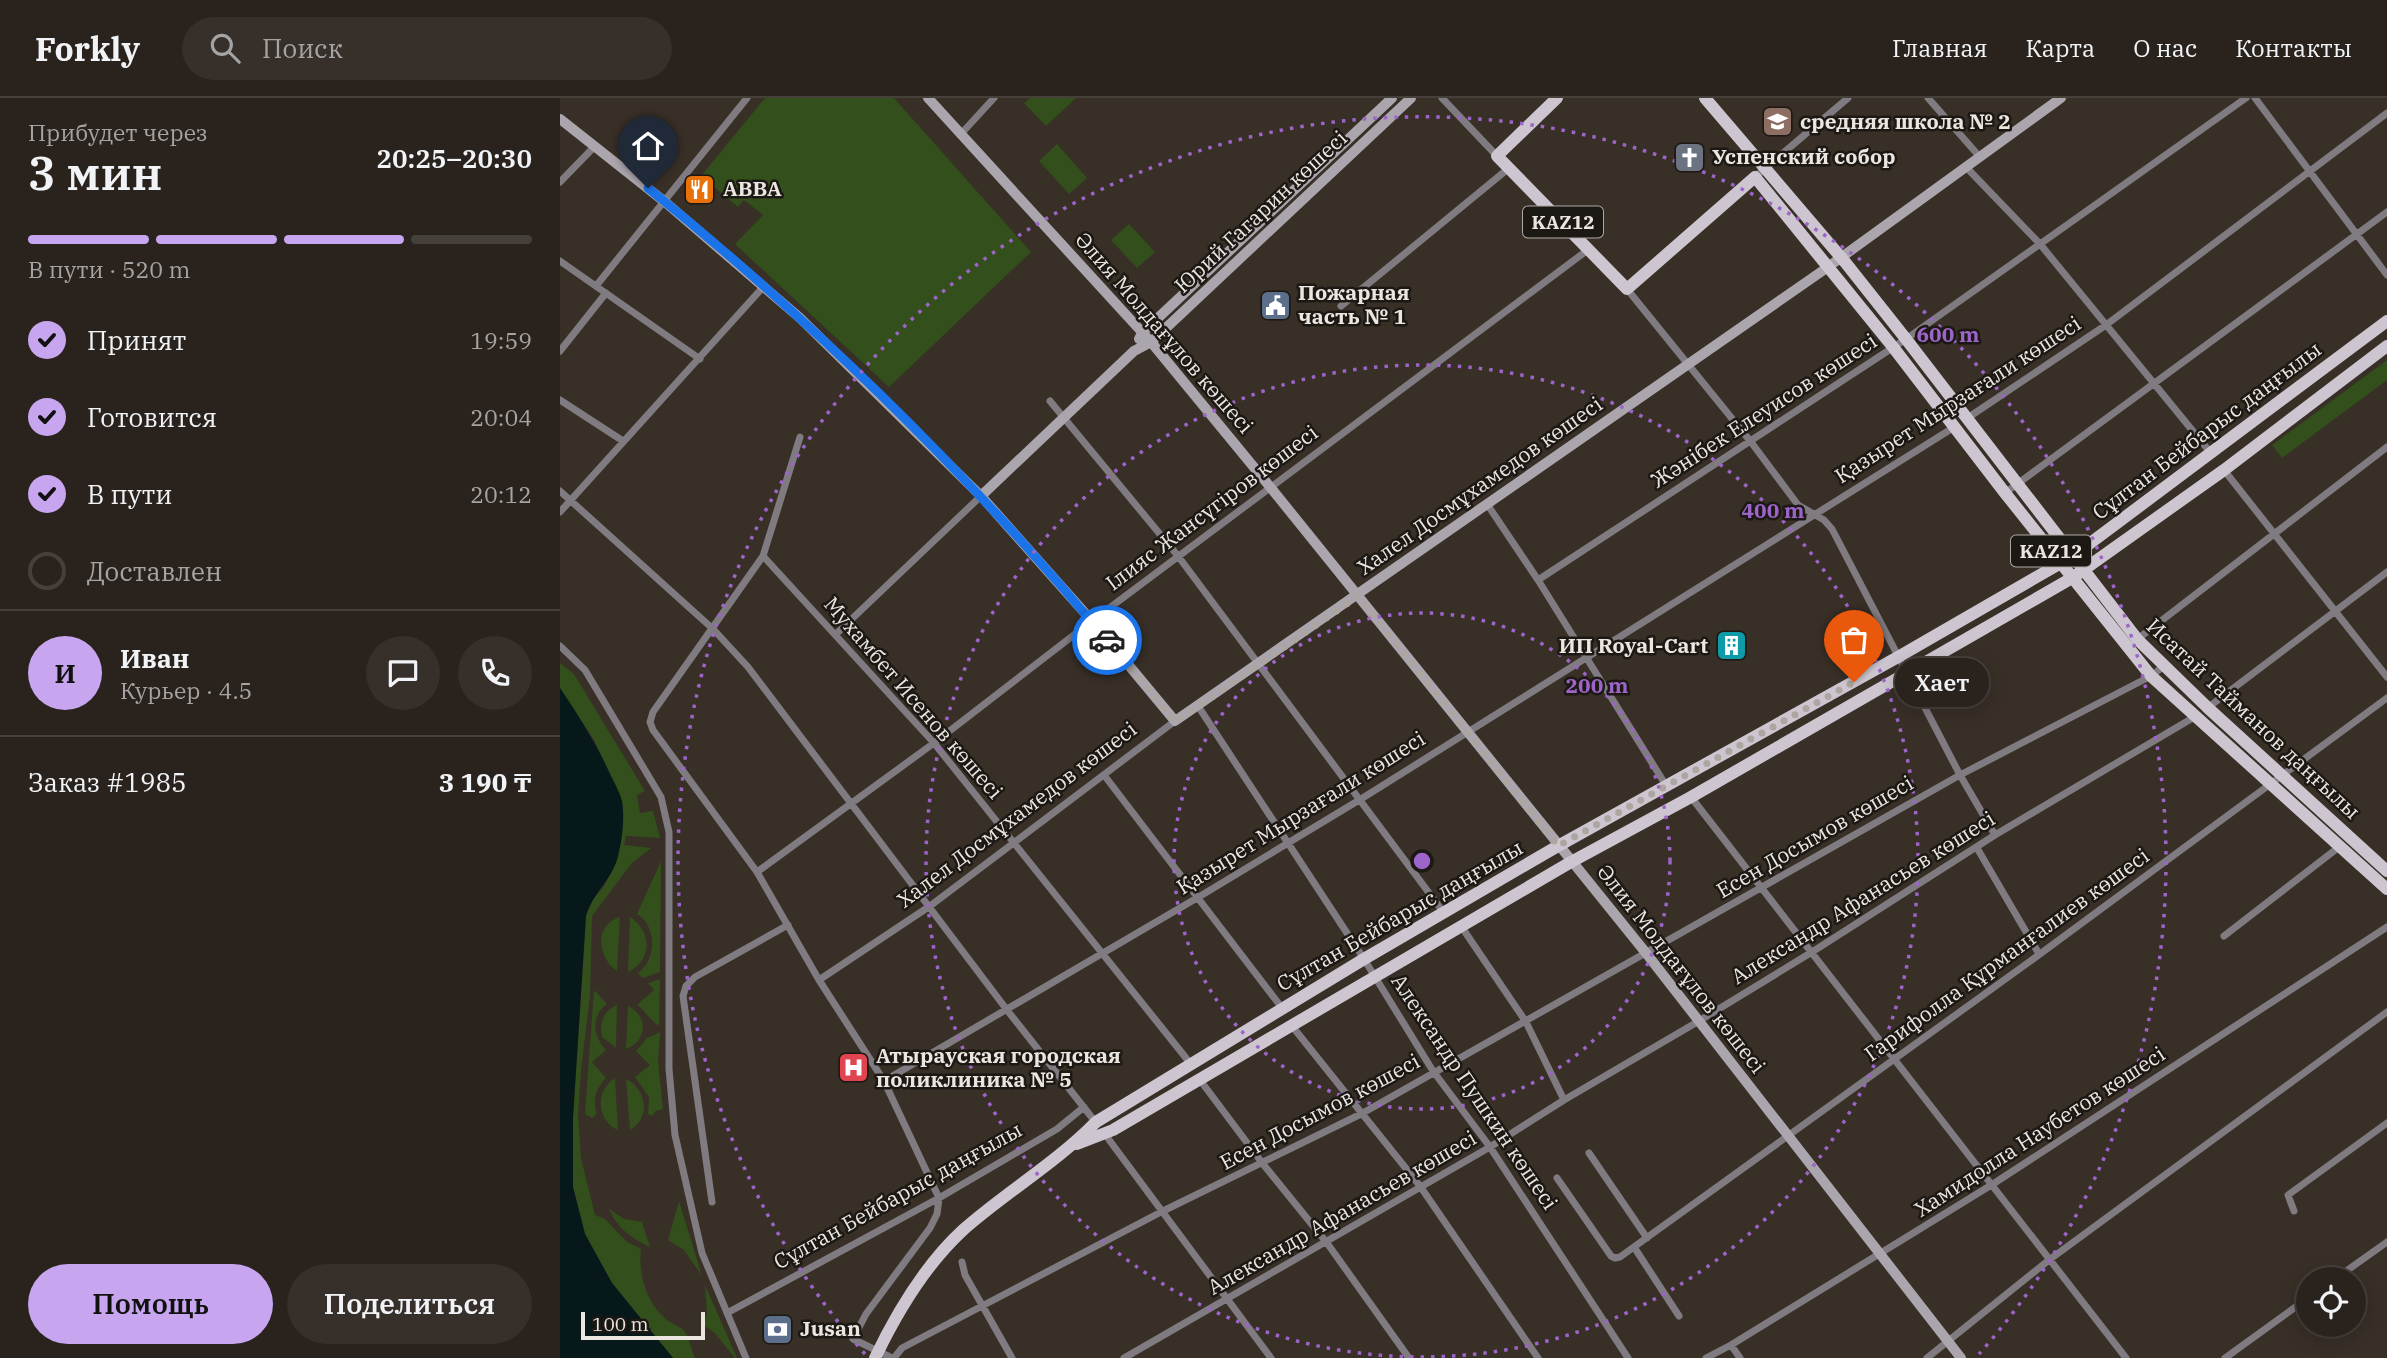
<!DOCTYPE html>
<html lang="ru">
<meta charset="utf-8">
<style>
:root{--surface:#2a231d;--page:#362f2a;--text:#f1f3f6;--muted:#a5a4a4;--line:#46403b;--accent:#c7a6ef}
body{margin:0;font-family:"IBM Plex Serif",serif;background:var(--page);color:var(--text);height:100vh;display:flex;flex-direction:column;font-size:26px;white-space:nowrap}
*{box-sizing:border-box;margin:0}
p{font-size:23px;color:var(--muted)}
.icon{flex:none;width:38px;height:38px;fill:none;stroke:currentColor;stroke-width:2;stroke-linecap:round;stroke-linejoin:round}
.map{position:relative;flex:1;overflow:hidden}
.side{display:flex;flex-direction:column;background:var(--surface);width:560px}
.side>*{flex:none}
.buttons{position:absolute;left:1736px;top:1169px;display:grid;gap:14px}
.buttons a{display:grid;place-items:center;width:70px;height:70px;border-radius:50%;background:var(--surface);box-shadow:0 4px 18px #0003,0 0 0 2px var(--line);font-size:35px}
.scale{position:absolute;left:21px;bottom:18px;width:124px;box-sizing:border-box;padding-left:7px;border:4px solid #ece6e1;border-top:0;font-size:19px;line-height:24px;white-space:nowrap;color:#ece6e1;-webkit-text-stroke:5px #1c1814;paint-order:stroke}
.pin{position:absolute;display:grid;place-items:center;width:60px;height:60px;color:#fff;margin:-72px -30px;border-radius:50% 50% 50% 0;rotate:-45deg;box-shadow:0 0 7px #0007}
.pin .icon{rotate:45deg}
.courier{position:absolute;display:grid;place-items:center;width:70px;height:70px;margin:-35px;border:5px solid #1a73e8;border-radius:50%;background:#fff;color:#222;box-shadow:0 2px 9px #0007}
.bubble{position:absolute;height:49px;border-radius:24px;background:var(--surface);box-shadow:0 4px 18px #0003,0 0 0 2px var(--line);font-size:23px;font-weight:600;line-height:49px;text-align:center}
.headline em{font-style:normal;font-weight:600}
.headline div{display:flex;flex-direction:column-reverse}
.headline{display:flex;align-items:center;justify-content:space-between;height:119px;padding:0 28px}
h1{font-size:46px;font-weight:600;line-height:52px}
.bar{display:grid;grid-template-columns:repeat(4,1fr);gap:10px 7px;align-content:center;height:84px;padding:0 28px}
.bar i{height:9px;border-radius:5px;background:var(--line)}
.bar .active{background:var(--accent)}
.bar p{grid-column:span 4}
.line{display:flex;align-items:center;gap:18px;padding:0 28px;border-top:2px solid var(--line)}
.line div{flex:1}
.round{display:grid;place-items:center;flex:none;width:74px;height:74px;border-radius:37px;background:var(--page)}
ol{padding:0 28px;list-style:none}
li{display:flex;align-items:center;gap:21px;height:77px}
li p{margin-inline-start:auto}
li .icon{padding:7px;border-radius:50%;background:var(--accent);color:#111;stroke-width:4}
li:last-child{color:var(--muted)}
li i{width:38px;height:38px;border:4px solid var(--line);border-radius:50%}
.action{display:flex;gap:14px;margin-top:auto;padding:14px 28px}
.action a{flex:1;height:80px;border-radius:42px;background:var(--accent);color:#111;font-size:28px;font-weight:600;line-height:80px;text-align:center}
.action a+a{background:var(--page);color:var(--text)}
header{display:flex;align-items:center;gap:42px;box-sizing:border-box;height:98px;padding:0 35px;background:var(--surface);border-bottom:2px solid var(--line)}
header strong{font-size:33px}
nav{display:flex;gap:38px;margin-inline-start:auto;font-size:24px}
.search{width:490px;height:63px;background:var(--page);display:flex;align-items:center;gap:18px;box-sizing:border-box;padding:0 24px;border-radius:38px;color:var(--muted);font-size:26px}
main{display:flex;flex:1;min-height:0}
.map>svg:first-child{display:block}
.green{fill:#334f1b}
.water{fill:#07181a}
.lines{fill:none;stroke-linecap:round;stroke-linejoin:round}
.street{stroke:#7f7b80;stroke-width:7}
.secondary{stroke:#aba5ad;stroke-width:10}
.primary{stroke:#cdc6d0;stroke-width:12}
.done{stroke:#ada6a0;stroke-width:7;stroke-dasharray:0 12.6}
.route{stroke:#1a73e8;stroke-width:9}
.ring{fill:none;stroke:#9d64c9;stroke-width:3.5;stroke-dasharray:3.5 7}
.labels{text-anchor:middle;stroke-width:5;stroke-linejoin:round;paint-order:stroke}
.shield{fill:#1c1814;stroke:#aea8a4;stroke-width:2}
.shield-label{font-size:19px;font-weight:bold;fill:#ece6e1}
.poi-label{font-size:21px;font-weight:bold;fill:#ece6e1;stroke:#1c1814;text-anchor:start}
.street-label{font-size:21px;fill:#ece6e1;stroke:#1c1814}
.centre{fill:#9d64c9;stroke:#1c1814;stroke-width:3.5}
.ring-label{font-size:21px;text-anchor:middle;font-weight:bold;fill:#9d64c9;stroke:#1c1814;stroke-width:5;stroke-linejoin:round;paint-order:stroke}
</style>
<header>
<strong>Forkly</strong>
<div class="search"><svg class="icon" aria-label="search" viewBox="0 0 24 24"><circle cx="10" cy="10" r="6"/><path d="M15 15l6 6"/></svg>Поиск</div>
<nav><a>Главная</a><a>Карта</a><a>О нас</a><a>Контакты</a></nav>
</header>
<main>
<section class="side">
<div class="headline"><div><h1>3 мин</h1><p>Прибудет через</p></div><em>20:25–20:30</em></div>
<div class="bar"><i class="active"></i><i class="active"></i><i class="active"></i><i></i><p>В пути · 520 m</p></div>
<ol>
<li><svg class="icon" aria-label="check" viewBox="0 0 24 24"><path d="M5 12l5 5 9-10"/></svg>Принят<p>19:59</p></li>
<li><svg class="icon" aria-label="check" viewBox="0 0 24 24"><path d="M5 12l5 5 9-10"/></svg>Готовится<p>20:04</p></li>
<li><svg class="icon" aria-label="check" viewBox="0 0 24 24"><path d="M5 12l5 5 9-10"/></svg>В пути<p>20:12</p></li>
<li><i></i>Доставлен</li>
</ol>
<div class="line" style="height:126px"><b class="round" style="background:var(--accent);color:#111">И</b><div><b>Иван</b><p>Курьер · 4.5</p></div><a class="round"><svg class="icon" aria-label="chat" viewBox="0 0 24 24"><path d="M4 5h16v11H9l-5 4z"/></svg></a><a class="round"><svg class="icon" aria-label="phone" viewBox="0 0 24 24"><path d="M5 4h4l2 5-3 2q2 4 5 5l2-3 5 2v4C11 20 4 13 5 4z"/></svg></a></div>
<div class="line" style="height:91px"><div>Заказ #1985</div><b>3 190 ₸</b></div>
<div class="action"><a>Помощь</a><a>Поделиться</a></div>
</section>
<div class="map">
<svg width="1827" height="1260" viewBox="0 0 1827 1260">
<rect width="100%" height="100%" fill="#382f27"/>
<!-- green -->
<path class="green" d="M205 0H334L471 154 329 289 175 146 203 117 184 102 178 109 141 78Z
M470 0H516L486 28 464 5Z
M497 46 527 80 509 96 479 63Z
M569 126 595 154 577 170 551 142Z
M1827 262V282L1722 360 1712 347Z
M0 565 14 576 85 693 77 697 80 715 93 713 100 740 66 738 64 747 91 750 72 765 32 818 30 898 21 973 18 1017 21 1060 35 1117 45 1121 67 1144 81 1151C78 1176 86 1205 107 1222 112 1226 122 1229 125 1234 130 1241 131 1252 135 1260H113L52 1185 25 1136 13 1089V1019L26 818 33 801 44 788 56 764 62 728 61 700 34 642 0 590Z
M101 763 100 874 83 880 78 875C97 861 97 828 77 816Z
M60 819 57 873C38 860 33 827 60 819Z
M70 819C92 833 93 862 68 874Z
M100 881 99 928C88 921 87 914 77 907L94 892 88 885Z
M34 892 47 906C30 918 33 938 46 952L32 964 46 980C36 990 32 1002 37 1015L32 1020 25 1016Z
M57 907 56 950 42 939C39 925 43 913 57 907Z
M68 908C88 917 88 943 66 951Z
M100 934 98 963 103 1011 96 1013 92 1018 88 1016 89 999 75 979 90 967 76 953 87 940Z
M55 980 58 1032C36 1022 35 993 55 980Z
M66 981C87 991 91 1020 70 1032Z
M119 1103 142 1178 124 1152 108 1142Z
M49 1111 64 1121 82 1124 90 1149C71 1140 58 1131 49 1111Z
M145 1187 177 1260H175L154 1234 144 1228 147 1214Z"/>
<!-- water -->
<path class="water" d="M0 590C19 618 37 647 51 678 55 686 60 695 62 703 65 721 62 744 57 762 50 783 32 797 26 818L13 1019V1089L25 1136 52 1185 113 1260H0Z"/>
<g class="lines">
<!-- street -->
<path class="street" d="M882 0 937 58
M1368 0 1419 58
M1695 0 1827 177
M400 37 434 0
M1405 68 1480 146 1650 354
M1195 79 1288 0
M0 84 35 48
M0 163 140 261
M36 188 187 0
M1067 191 1191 344 1238 407 1264 422 1272 431 1400 677 1435 737
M781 208 949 70
M0 253 46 195
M0 302 63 343
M490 303 618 458 884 815
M1406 321 1546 227 1827 15
M240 339 203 458 93 614 90 624 93 632 197 774 259 882 324 983 379 1100 377 1116 370 1130 306 1216 293 1241 332 1260
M1664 372 1827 579
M0 393 153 531 188 569 447 912 537 1026
M1445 395 1827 114
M927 406 978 482 1107 689
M0 414 204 188
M203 458 374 645 630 965
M978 482 1346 241 1686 0
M276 536 421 398
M1575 543 1827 349
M0 548 25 572 101 699 109 734V971L115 1037 142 1155 186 1260
M638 608 804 861 873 973 930 1049 1068 1260
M1646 611 1827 474
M544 677 722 910
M1131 699 1566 1260
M1417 750 1479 856
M197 774 374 645 532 523 1029 151
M901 828 966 924 1004 1002
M1664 838 1779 749
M259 882 370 808 615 623
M732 928 860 1088 978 1260
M640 982 703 1066 767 1145 849 1260
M324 983 637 800 801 701 1396 328
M544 1035 711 1260
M1029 1055 1087 1140
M997 1080 1051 1158 1055 1160 1060 1159 1469 864 1827 600
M152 1104 123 898 126 888 135 879 228 827
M1734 1113 1728 1097 1827 1025
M1074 1149 1119 1218
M402 1164 405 1177 452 1260
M1775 1181 1827 1144
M167 1215 379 1100 497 1031 524 1009
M1171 1247 1180 1260
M334 1260 342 1250 601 1114 801 1016 1400 677 1591 578 1604 568
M564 1260 930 1049 1004 1002 1139 923 1252 854 1435 737 1636 618
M1146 1260 1171 1247 1433 1086 1827 829
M1367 1260 1489 1162 1827 914
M1665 1260 1748 1200"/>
<!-- secondary -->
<path class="secondary" d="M368 0 591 244 711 390 1086 855 1401 1260
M0 21 105 104 240 220 421 398 532 523 615 623 1268 169 1501 0
M579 241 582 235 832 0
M421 398 574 253 591 244 851 0"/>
<!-- primary -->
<path class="primary" d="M997 0 937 58 1067 191 1195 79 1333 249 1445 395 1591 578 1827 791
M1145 0 1285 164 1346 241 1577 541 1648 610 1827 773
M517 1046 553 1032 1011 764 1131 699 1512 480 1664 372 1827 248
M315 1260C337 1214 365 1167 403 1132 446 1094 496 1065 536 1024L804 861 998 748 1338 559 1513 458 1827 223"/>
</g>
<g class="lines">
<!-- done -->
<path class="done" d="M547 542 615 624 798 498 998 748 1294 584"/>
<!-- route -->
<path class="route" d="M88 90C255 225 410 377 547 542"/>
</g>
<!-- distance rings -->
<g class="ring">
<circle cx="862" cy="763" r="248"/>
<circle cx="862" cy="763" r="496"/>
<path d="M305 1256A744 744 0 1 1 1419 1256"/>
</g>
<!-- icons -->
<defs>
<symbol id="school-square" viewBox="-11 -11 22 22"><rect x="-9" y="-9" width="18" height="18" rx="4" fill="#8d6e63" stroke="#1c1814"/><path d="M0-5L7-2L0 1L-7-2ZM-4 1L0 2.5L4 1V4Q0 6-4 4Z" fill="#fff"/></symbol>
<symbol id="church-square" viewBox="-11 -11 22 22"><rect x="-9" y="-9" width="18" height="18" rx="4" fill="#6b7280" stroke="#1c1814"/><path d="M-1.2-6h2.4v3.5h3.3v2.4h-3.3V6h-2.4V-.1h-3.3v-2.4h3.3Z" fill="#fff"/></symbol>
<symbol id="restaurant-square" viewBox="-11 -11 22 22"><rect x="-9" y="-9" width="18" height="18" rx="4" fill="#e8710a" stroke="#1c1814"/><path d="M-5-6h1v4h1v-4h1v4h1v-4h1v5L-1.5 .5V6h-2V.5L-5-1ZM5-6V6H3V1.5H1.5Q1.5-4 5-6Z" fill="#fff"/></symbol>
<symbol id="civic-square" viewBox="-11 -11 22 22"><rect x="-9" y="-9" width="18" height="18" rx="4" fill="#5c6f8a" stroke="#1c1814"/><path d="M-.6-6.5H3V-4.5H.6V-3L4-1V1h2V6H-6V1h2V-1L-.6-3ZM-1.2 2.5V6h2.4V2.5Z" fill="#fff"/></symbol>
<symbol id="building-square" viewBox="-11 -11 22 22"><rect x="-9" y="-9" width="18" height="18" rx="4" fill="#0f9aa8" stroke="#1c1814"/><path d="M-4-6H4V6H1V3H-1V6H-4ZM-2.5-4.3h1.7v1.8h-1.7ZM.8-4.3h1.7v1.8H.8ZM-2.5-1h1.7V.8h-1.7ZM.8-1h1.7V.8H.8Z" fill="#fff"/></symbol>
<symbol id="hospital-square" viewBox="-11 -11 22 22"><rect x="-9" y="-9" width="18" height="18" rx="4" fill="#e0444e" stroke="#1c1814"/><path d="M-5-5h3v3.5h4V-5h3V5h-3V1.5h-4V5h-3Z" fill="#fff"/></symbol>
<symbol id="bank-square" viewBox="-11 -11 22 22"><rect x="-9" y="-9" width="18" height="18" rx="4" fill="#5c6f8a" stroke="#1c1814"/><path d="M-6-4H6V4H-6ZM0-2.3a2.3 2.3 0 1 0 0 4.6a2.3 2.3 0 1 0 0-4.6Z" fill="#fff"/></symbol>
</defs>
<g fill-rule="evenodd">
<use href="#school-square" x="1200" y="6" width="35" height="35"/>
<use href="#church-square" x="1112" y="42" width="35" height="35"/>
<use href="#restaurant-square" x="122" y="74" width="35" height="35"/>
<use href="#civic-square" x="698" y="190" width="35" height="35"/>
<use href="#building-square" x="1154" y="530" width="35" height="35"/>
<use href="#hospital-square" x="276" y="952" width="35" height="35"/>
<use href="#bank-square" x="200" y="1214" width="35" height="35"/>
</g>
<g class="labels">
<!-- shield labels -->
<g class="shield">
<rect x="963" y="108.5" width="80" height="31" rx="5"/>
<rect x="1451" y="437.5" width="80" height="31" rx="5"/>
</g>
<g class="shield-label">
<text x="1003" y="131">KAZ12</text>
<text x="1491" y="460">KAZ12</text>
</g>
<!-- poi labels -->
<g class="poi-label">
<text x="1240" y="31">cредняя школа № 2</text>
<text x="1152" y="66">Успенский собор</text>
<text x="163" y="98">ABBA</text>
<text x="738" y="202">Пожарная<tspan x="738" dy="24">часть № 1</tspan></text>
<text x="1148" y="555" text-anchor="end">ИП Royal-Cart</text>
<text x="316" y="965">Атырауская городская<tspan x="316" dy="24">поликлиника № 5</tspan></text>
<text x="240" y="1238">Jusan</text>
</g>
<!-- street labels -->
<g class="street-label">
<text transform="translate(701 114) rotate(-43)" y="7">Юрий Гагарин көшесі</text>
<text transform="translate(604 235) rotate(49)" y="7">Әлия Молдағұлов көшесі</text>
<text transform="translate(1398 302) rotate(-33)" y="7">Қазырет Мырзағали көшесі</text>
<text transform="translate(1204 313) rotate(-33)" y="7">Жәнібек Елеуисов көшесі</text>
<text transform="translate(1647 333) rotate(-37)" y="7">Сұлтан Бейбарыс даңғылы</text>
<text transform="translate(920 388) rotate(-35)" y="7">Халел Досмұхамедов көшесі</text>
<text transform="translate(652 410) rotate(-37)" y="7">Ілияс Жансүгіров көшесі</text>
<text transform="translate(353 600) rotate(49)" y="7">Мухамбет Исенов көшесі</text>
<text transform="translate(1693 621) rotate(43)" y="7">Исатай Тайманов даңғылы</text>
<text transform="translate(741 715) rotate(-32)" y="7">Қазырет Мырзағали көшесі</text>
<text transform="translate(457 717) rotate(-37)" y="7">Халел Досмұхамедов көшесі</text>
<text transform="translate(1255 739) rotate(-30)" y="7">Есен Досымов көшесі</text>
<text transform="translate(1303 800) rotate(-32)" y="7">Александр Афанасьев көшесі</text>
<text transform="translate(840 818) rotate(-30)" y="7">Сұлтан Бейбарыс даңғылы</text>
<text transform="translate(1447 857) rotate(-36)" y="7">Гарифолла Құрманғалиев көшесі</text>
<text transform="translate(1121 871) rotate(52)" y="7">Әлия Молдағұлов көшесі</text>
<text transform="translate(914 994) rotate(56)" y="7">Александр Пушкин көшесі</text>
<text transform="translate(760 1014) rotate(-28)" y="7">Есен Досымов көшесі</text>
<text transform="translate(1480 1034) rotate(-33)" y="7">Хамидолла Наубетов көшесі</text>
<text transform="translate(338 1098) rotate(-29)" y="7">Сұлтан Бейбарыс даңғылы</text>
<text transform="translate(782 1115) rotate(-30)" y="7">Александр Афанасьев көшесі</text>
</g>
</g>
<circle cx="862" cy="763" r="10" class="centre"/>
<g class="ring-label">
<text x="1388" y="244">600 m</text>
<text x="1213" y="420">400 m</text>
<text x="1037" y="595">200 m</text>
</g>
</svg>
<div class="buttons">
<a><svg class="icon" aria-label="locate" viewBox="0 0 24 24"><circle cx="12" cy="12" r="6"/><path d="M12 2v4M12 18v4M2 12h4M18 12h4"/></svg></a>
</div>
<div class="scale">100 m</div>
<div class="pin" style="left:1294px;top:584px;background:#ea580c"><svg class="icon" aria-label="bag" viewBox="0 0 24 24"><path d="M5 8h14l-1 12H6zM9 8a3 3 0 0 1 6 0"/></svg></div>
<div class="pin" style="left:88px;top:90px;background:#1f2937"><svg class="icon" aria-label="home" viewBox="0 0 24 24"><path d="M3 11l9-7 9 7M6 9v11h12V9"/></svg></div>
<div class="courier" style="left:547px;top:542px"><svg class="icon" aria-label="car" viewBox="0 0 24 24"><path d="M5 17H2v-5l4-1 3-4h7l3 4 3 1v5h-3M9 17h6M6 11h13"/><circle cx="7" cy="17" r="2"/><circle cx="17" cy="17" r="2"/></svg></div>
<div class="bubble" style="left:1335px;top:560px;width:94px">Хает</div>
</div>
</main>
